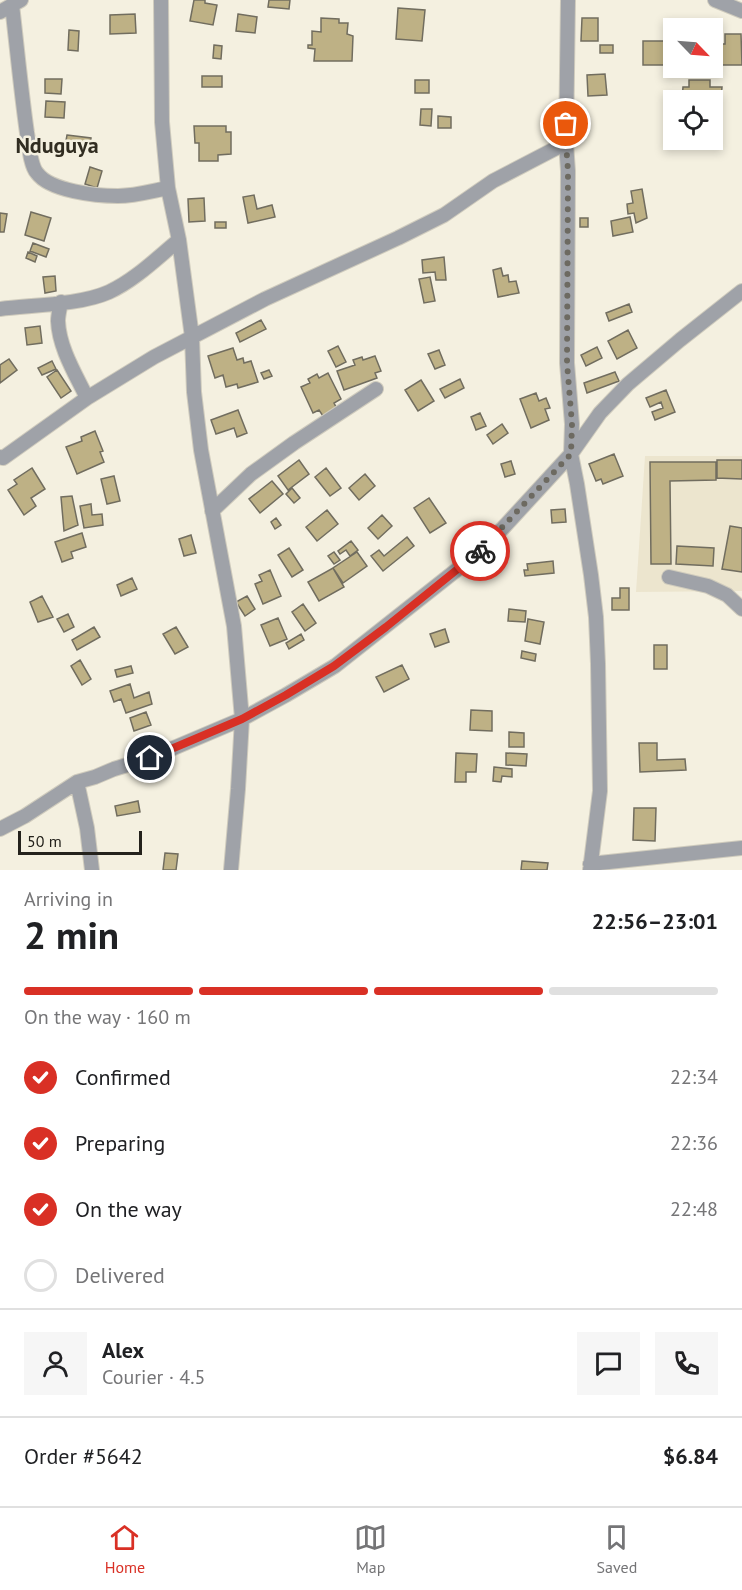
<!DOCTYPE html>
<meta charset="utf-8">
<style>
:root{--surface:#fff;--page:#f6f6f6;--text:#202124;--muted:#757577;--line:#e0e0e0;--accent:#d93025}
body{margin:0;font-family:"PT Sans",sans-serif;background:var(--page);color:var(--text);height:100vh;display:flex;flex-direction:column;font-size:22px;white-space:nowrap}
*{box-sizing:border-box;margin:0}
p{font-size:20px;color:var(--muted)}
.icon{flex:none;width:33px;height:33px;fill:none;stroke:currentColor;stroke-width:2;stroke-linecap:round;stroke-linejoin:round}
.map{position:relative;height:870px;overflow:hidden}
.details{display:flex;flex-direction:column;background:var(--surface);flex:1}
.details>*{flex:none}
.needle{width:39px;rotate:115deg}
.controls{position:absolute;left:663px;top:18px;display:grid;gap:12px}
.controls a{display:grid;place-items:center;width:60px;height:60px;border-radius:0px;background:var(--surface);box-shadow:0 3px 9px #0003;font-size:30px}
.scale{position:absolute;left:18px;bottom:15px;width:124px;box-sizing:border-box;padding-left:6px;border:3px solid #24221c;border-top:0;font-size:16px;line-height:21px;white-space:nowrap;color:#24221c;-webkit-text-stroke:4px #f4f0e0;paint-order:stroke}
.pin{position:absolute;display:grid;place-items:center;width:51px;height:51px;color:#fff;margin:-26px;border:3px solid #fff;border-radius:50%;box-shadow:0 2px 6px #0007}
.courier{position:absolute;display:grid;place-items:center;width:60px;height:60px;margin:-30px;border:4px solid #d93025;border-radius:50%;background:#fff;color:#222;box-shadow:0 2px 8px #0007}
.head em{font-style:normal;font-weight:700}
.head div{display:flex;flex-direction:column-reverse}
.head{display:flex;align-items:center;justify-content:space-between;height:102px;padding:0 24px}
h1{font-size:39px;font-weight:700;line-height:45px}
.bar{display:grid;grid-template-columns:repeat(4,1fr);gap:9px 6px;align-content:center;height:72px;padding:0 24px}
.bar i{height:8px;border-radius:4px;background:var(--line)}
.bar .on{background:var(--accent)}
.bar p{grid-column:span 4}
.line{display:flex;align-items:center;gap:15px;padding:0 24px;border-top:2px solid var(--line)}
.line div{flex:1}
.round{display:grid;place-items:center;flex:none;width:63px;height:63px;border-radius:0px;background:var(--page)}
ol{padding:0 24px;list-style:none}
li{display:flex;align-items:center;gap:18px;height:66px}
li p{margin-inline-start:auto}
li .icon{padding:6px;border-radius:50%;background:var(--accent);color:#fff;stroke-width:4}
li:last-child{color:var(--muted)}
li i{width:33px;height:33px;border:3px solid var(--line);border-radius:50%}
.tabs{display:flex;justify-content:space-around;align-items:center;height:84px;border-top:2px solid var(--line);background:var(--surface);font-size:16px;color:var(--muted)}
.tabs a{display:grid;justify-items:center;gap:3px}
.tabs .on{color:var(--accent)}
.map>svg:first-child{display:block}
.built{fill:#ece5ce}
.building{fill:#beb185;stroke:#716d5f;stroke-width:1.5}
.lines{fill:none;stroke-linecap:round;stroke-linejoin:round}
.minor-casing{stroke:#cfcbbd;stroke-width:16}
.minor{stroke:#9fa2a8;stroke-width:14}
.done{stroke:#6d6a61;stroke-width:6;stroke-dasharray:0 10.8}
.route{stroke:#d93025;stroke-width:8}
.labels{text-anchor:middle;stroke-width:5;stroke-linejoin:round;paint-order:stroke}
.quarter-label{font-size:22px;font-weight:bold;fill:#312d21;stroke:#f4f0e0}
</style>
<div class="map">
<svg width="742" height="870" viewBox="0 0 742 870">
<rect width="100%" height="100%" fill="#f4f0e0"/>
<!-- built -->
<path class="built" d="M645 456H742V591L636 592Z"/>
<!-- building -->
<path class="building" d="M194 0H205V3L217 5 213 25 190 21Z
M269 0H290L289 9 268 7Z
M398 8 425 10 422 41 396 39Z
M135 14 136 33 110 34V15Z
M238 14 257 17 255 33 236 31Z
M321 18 339 19V23H348L347 34 353 36 352 61H314L315 49 308 48V45H312V31L321 32Z
M582 18H598V41H581Z
M69 30 79 31 78 51 68 50Z
M725 34H741L742 65H717V44H725Z
M643 41H674V65H643Z
M214 45 222 46 221 59 213 58Z
M600 45H613V53H600Z
M605 74 607 95 588 96 587 75Z
M202 76H222V87H202Z
M45 79H62L61 94 45 93Z
M415 80H429V93H415Z
M689 80H710V87H722L721 99H713V120L712 100H682L683 87H689Z
M46 101 65 102 64 118 45 117Z
M421 109H432L431 126 420 125Z
M438 116 451 117V128H438Z
M194 126H226V132H231V154L218 155V161H199V143H195Z
M67 135 91 138 90 149 65 146Z
M90 167 102 171 97 188 85 184Z
M642 189 647 218 636 223 634 213 628 214 627 204 633 203 631 191Z
M254 195 257 209 272 205 275 217 248 223 243 197Z
M204 198 205 221 189 222 188 199Z
M31 212 51 218 44 241 25 235Z
M0 213 7 214 4 232H0Z
M630 217 633 232 613 236 611 221Z
M580 218H588V227H580Z
M215 222H226V228H215Z
M33 243 49 249 46 257 30 251Z
M28 252 37 256 35 262 26 258Z
M444 257 446 280H436L435 272 423 273 422 260Z
M501 268 503 276 508 275 509 282 516 281 519 293 498 297 493 270Z
M55 276 56 291 45 293 43 277Z
M430 277 435 301 424 303 419 279Z
M629 304 632 312 609 321 606 313Z
M261 320 266 329 240 342 236 333Z
M40 326 42 343 27 345 25 328Z
M628 330 637 348 617 359 608 341Z
M338 346 346 362 336 367 328 351Z
M597 347 602 358 586 366 581 355Z
M233 348 237 360 243 358 244 363 251 361 258 382 238 388 237 384 226 387 223 375 215 378 208 356Z
M439 350 445 365 435 369 428 354Z
M375 356 381 371 375 373 377 378 344 390 337 371 355 365 353 360 362 357 363 360Z
M9 359 17 370 0 383V365Z
M52 361 56 369 42 375 38 368Z
M57 370 71 391 61 398 47 377Z
M269 370 272 376 264 379 261 373Z
M615 372 619 381 587 393 584 383Z
M328 373 341 399 334 403 337 409 323 416 319 410 313 413 301 387 310 383 308 379 317 374 319 378Z
M460 379 464 388 445 398 440 389Z
M421 380 434 401 418 411 405 390Z
M666 390 675 412 655 420 652 412 663 408 661 402 650 407 646 398Z
M536 393 539 401 546 398 550 408 545 409 549 420 531 428 520 399Z
M238 410 247 433 237 437 234 428 216 434 211 420Z
M480 413 486 426 476 430 471 417Z
M502 424 508 433 493 444 487 435Z
M95 431 103 451 100 452 104 462 77 474 66 447 82 441 81 437Z
M614 454 623 476 603 484 601 479 596 481 589 464Z
M299 460 309 474 288 490 278 476Z
M717 460H742V479L717 478Z
M511 461 515 474 505 477 501 464Z
M650 462H716V480L670 481 671 564H651Z
M32 468 45 489 31 498 36 506 24 515 8 490 17 484 14 480Z
M326 468 341 488 330 496 315 477Z
M365 474 375 486 359 500 349 488Z
M114 476 120 501 107 504 101 479Z
M272 481 283 494 260 513 249 499Z
M292 488 300 498 294 503 286 494Z
M72 496 78 525 64 531 61 497Z
M429 498 446 523 430 533 414 508Z
M91 504 92 515 102 514 103 525 84 528 80 506Z
M565 509 566 522 552 523 551 510Z
M327 510 338 524 317 541 306 527Z
M382 515 392 526 378 539 368 528Z
M276 518 281 525 275 529 271 522Z
M730 526 742 528V572L722 569Z
M82 533 86 547 71 552 73 558 62 562 55 542Z
M191 535 196 553 184 556 179 539Z
M407 537 414 546 383 571 371 556 379 550 384 556Z
M351 541 358 550 350 556 346 550 340 554 338 551Z
M677 546 714 548 713 566 676 564Z
M289 548 303 570 292 577 278 555Z
M334 552 340 560 334 564 328 556Z
M357 552 367 566 343 583 333 568Z
M553 561 554 573 525 576 524 570H528L527 564Z
M333 568 344 587 319 601 308 582Z
M270 570 281 596 263 604 255 584 262 581 259 575Z
M132 578 137 589 121 596 117 585Z
M620 588H629V610H612V598H620Z
M42 596 53 617 38 622 30 602Z
M247 596 255 609 245 616 236 602Z
M303 604 316 623 305 631 292 612Z
M509 609 526 611 525 622 508 621Z
M68 614 74 627 64 632 57 619Z
M278 618 287 639 270 646 261 625Z
M528 619 544 622 540 644 525 641Z
M94 627 100 637 77 650 72 640Z
M176 627 188 647 175 654 163 634Z
M445 629 449 642 435 647 430 634Z
M301 634 304 640 289 649 286 643Z
M654 645H667V669H654Z
M522 651 536 654 535 661 521 658Z
M80 660 91 679 82 685 71 666Z
M402 665 409 679 384 692 376 677Z
M131 666 133 673 117 677 115 670Z
M130 684 134 698 149 692 152 704 126 713 121 699 114 702 110 691Z
M471 710 492 711V731L470 730Z
M146 712 151 725 134 731 130 718Z
M509 732 524 733V747H509Z
M639 743H657V760L685 759 686 770 640 772Z
M456 753 477 754 476 772H466V782H455Z
M506 753 527 754 526 766 506 765Z
M494 767 512 769V777L502 776 501 782 493 781Z
M138 801 140 812 117 816 115 806Z
M634 808H656L655 841 633 840Z
M165 853 178 854 176 870H163Z
M522 861 548 863 547 870H521Z"/>
<g class="lines">
<defs>
<path id="minor" d="M161 0 162 122 168 188 179 240 192 337 194 392 201 450 234 626 242 719 238 789 231 870
M568 0 566 143 568 171 567 363 572 424 571 454 577 484 591 575 596 617 598 664 600 791 590 870
M715 0 742 11
M12 5C17 48 21 91 27 133 29 144 30 165 37 173 50 191 96 196 118 196 135 196 152 191 168 188
M0 12 21 0
M61 302C60 308 58 315 58 321 59 348 76 375 87 398
M0 309C32 305 80 305 109 292 135 280 157 258 179 240
M0 457 3 458 87 398 154 357 265 299 398 238 444 215 493 181 566 143
M212 511 251 474 294 443 376 389
M669 577 708 586 727 595 742 609
M77 782 87 828 92 870
M0 829 25 816 77 782 95 777 114 769 150 758 242 719 286 695 335 666 473 557 503 528 571 454 600 413 628 384 680 340 742 291
M590 864 742 848"/>
</defs>
<!-- minor casing -->
<use href="#minor" class="minor-casing"/>
<!-- minor -->
<use href="#minor" class="minor"/>
</g>
<g class="lines">
<!-- done -->
<path class="done" d="M480 551 571 454 572 424 567 363 568 171 566 143V124"/>
<!-- route -->
<path class="route" d="M150 758 242 719 286 695 334 666 386 627 480 551"/>
</g>
<g class="labels">
<!-- quarter labels -->
<g class="quarter-label">
<text x="57" y="153">Nduguya</text>
</g>
</g>
</svg>
<div class="controls">
<a><svg class="needle" viewBox="-14 -14 28 28"><path d="M0-13l5 13h-10z" fill="#e53935"/><path d="M0 13l5-13h-10z" fill="#757577"/></svg></a>
<a><svg class="icon" aria-label="locate" viewBox="0 0 24 24"><circle cx="12" cy="12" r="6"/><path d="M12 2v4M12 18v4M2 12h4M18 12h4"/></svg></a>
</div>
<div class="scale">50 m</div>
<div class="pin" style="left:566px;top:124px;background:#ea580c"><svg class="icon" aria-label="bag" viewBox="0 0 24 24"><path d="M5 8h14l-1 12H6zM9 8a3 3 0 0 1 6 0"/></svg></div>
<div class="pin" style="left:150px;top:758px;background:#1f2937"><svg class="icon" aria-label="home" viewBox="0 0 24 24"><path d="M3 11l9-7 9 7M6 9v11h12V9"/></svg></div>
<div class="courier" style="left:480px;top:551px"><svg class="icon" aria-label="bike" viewBox="0 0 24 24"><circle cx="6" cy="16" r="4"/><circle cx="18" cy="16" r="4"/><path d="M6 16l4-8h5l3 8M10 8l3 8H6M13 5h3"/></svg></div>
</div>
<section class="details">
<div class="head"><div><h1>2 min</h1><p>Arriving in</p></div><em>22:56–23:01</em></div>
<div class="bar"><i class="on"></i><i class="on"></i><i class="on"></i><i></i><p>On the way · 160 m</p></div>
<ol>
<li><svg class="icon" aria-label="check" viewBox="0 0 24 24"><path d="M5 12l5 5 9-10"/></svg>Confirmed<p>22:34</p></li>
<li><svg class="icon" aria-label="check" viewBox="0 0 24 24"><path d="M5 12l5 5 9-10"/></svg>Preparing<p>22:36</p></li>
<li><svg class="icon" aria-label="check" viewBox="0 0 24 24"><path d="M5 12l5 5 9-10"/></svg>On the way<p>22:48</p></li>
<li><i></i>Delivered</li>
</ol>
<div class="line" style="height:108px"><a class="round"><svg class="icon" aria-label="person" viewBox="0 0 24 24"><circle cx="12" cy="8" r="4"/><path d="M4 21q1-7 8-7t8 7"/></svg></a><div><b>Alex</b><p>Courier · 4.5</p></div><a class="round"><svg class="icon" aria-label="chat" viewBox="0 0 24 24"><path d="M4 5h16v11H9l-5 4z"/></svg></a><a class="round"><svg class="icon" aria-label="phone" viewBox="0 0 24 24"><path d="M5 4h4l2 5-3 2q2 4 5 5l2-3 5 2v4C11 20 4 13 5 4z"/></svg></a></div>
<div class="line" style="height:78px"><div>Order #5642</div><b>$6.84</b></div>
</section>
<nav class="tabs">
<a class="on"><svg class="icon" aria-label="home" viewBox="0 0 24 24"><path d="M3 11l9-7 9 7M6 9v11h12V9"/></svg>Home</a>
<a><svg class="icon" aria-label="map" viewBox="0 0 24 24"><path d="M3 6l6-2 6 2 6-2v14l-6 2-6-2-6 2zM9 4v14M15 6v14"/></svg>Map</a>
<a><svg class="icon" aria-label="saved" viewBox="0 0 24 24"><path d="M7 4h10v16l-5-4-5 4z"/></svg>Saved</a>
</nav>
